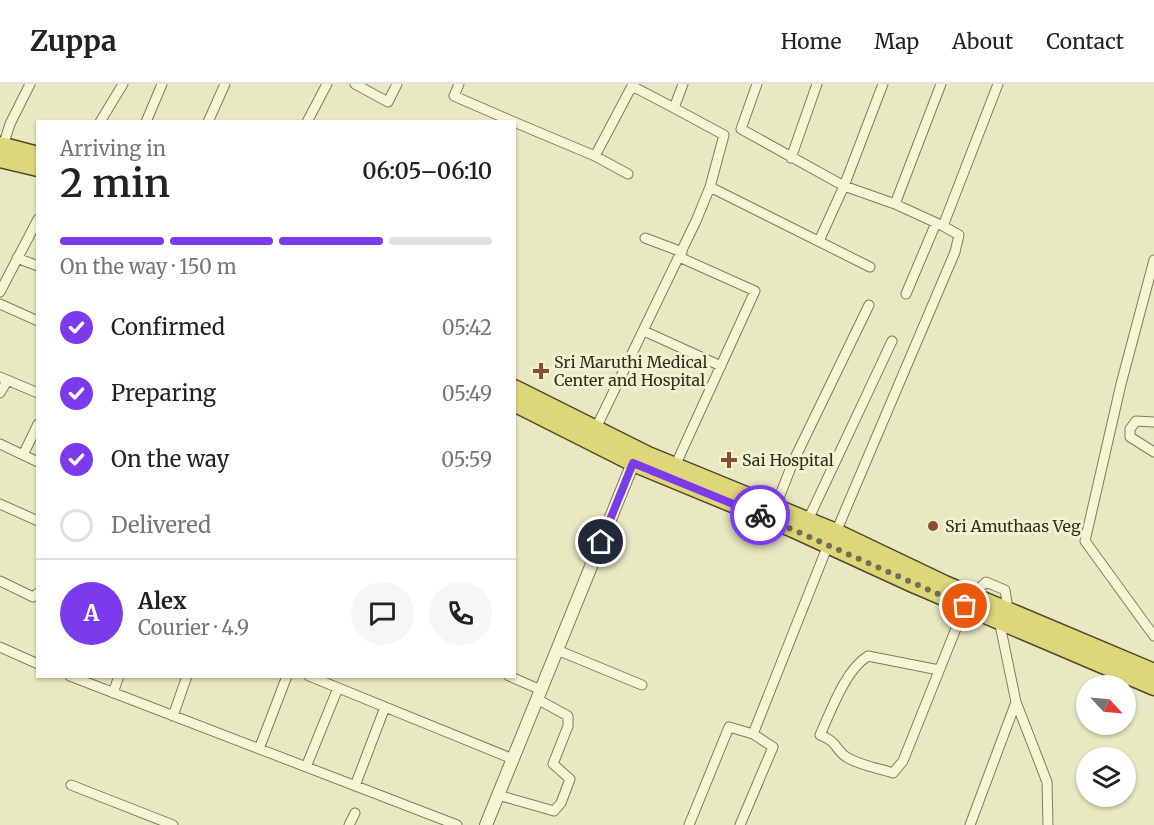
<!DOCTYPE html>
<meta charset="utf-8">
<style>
:root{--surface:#fff;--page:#f6f6f6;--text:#222;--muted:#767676;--line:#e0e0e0;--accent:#7c3aed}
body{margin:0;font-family:Merriweather,serif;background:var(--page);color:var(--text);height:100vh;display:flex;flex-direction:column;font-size:22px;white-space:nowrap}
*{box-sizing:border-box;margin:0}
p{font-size:20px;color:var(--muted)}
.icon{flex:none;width:33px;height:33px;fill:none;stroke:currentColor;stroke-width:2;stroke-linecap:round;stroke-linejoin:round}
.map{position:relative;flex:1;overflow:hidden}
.sheet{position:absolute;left:36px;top:36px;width:480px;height:558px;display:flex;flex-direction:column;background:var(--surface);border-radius:0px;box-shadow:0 2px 4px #0004}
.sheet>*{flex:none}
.needle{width:39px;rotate:116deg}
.buttons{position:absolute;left:1076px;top:591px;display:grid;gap:12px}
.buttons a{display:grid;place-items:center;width:60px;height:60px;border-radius:50%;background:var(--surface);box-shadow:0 2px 4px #0004;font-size:30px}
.pin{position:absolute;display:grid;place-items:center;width:51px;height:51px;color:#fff;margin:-26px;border:3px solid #fff;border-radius:50%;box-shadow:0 2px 6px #0007}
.courier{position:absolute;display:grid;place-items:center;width:60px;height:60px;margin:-30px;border:4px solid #7c3aed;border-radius:50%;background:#fff;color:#222;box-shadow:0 2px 8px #0007}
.headline em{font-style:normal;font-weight:600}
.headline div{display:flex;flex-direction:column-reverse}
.headline{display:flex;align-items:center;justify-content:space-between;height:102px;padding:0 24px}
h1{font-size:39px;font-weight:600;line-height:45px}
.bar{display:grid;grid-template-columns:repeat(4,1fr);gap:9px 6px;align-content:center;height:72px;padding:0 24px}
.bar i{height:8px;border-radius:4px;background:var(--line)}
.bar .active{background:var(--accent)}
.bar p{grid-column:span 4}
.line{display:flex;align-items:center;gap:15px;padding:0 24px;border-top:2px solid var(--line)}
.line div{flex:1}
.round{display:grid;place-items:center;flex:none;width:63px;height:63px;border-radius:32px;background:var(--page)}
ol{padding:0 24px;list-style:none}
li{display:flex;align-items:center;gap:18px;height:66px}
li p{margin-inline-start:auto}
li .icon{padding:6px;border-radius:50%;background:var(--accent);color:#fff;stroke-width:4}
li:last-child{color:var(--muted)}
li i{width:33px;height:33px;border:3px solid var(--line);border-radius:50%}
header{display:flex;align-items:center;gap:36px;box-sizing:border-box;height:84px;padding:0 30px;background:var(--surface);border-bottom:2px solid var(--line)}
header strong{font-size:28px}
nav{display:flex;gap:33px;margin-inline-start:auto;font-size:21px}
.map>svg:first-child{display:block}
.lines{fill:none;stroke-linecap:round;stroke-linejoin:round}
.minor-casing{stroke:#817c5a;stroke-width:11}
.tertiary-casing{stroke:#817c5a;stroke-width:14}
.trunk-casing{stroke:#4f482e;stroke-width:19}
.minor{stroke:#f4f5d3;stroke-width:9}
.tertiary{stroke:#f4f5d3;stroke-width:12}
.trunk{stroke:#ded77a;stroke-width:16}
.done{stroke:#726f56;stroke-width:6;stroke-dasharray:0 10.8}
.route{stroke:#7c3aed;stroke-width:8}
.poi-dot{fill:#8b4d30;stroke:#f0f2d0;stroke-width:2}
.labels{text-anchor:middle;stroke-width:6;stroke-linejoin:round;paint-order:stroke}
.poi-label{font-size:16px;fill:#322e1d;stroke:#f0f2d0;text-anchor:start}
</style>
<header>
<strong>Zuppa</strong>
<nav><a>Home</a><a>Map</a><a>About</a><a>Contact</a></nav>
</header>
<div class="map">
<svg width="1154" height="741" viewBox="0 0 1154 741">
<rect width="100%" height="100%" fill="#e8e9c1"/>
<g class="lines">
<defs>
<path id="minor" d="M355 0 388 18 397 0
M459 0 454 12 514 38
M757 0 741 45 844 102 895 120 943 142 959 151 955 168 836 448
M100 38 123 0
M146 38 162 0
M208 38 225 0
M307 38 327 0
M514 38 595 72 628 90
M3 62 10 40 30 0
M595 72 632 2 674 24
M791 74 817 0
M710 103 870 183
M895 120 941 0
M943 142 998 0
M645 154 682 168
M819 157 844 102 883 0
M17 174 38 182
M1154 176 1121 300 1085 457 1154 552
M0 208 38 135
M906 210 936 139
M0 220 38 237
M644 247 721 282
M0 293 38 309
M0 309 7 297
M1154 338 1136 337 1130 345V353L1154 368
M596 344 696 137 710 103 724 51 674 24 683 0
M0 360 38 378
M23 371 38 340
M675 382 755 207 679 173
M0 420 38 437
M775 424 793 378 869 221
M807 438 892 257
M0 497 33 513 38 509
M972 511 986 498 1005 506 1007 519 1006 525
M999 536 1016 618 1047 698 1048 741
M0 563 38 580
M557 566 642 601
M939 586 868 572C845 586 831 627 820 651 839 658 835 667 848 674 862 682 878 684 893 689L903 677 965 522
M70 592 457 741
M309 592 513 675
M509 592 541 606
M113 609 119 592
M173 632 187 592
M753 650 828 461
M259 665 287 592
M306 683 338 604
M71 701 173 741
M355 702 385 623
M498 711 554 727 561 719 570 695 553 680 568 642V632L537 615
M349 741 355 729
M689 741 729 643 753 650 773 663 740 741
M970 741 1016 618"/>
<path id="tertiary" d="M486 741 633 379"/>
<path id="trunk" d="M0 61 38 71
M0 75 38 84
M514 304 648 371 836 448 945 500 1154 588
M514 319 633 379 793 445 915 501 1154 603"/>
</defs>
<!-- minor casing -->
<use href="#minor" class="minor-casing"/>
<!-- tertiary casing -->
<use href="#tertiary" class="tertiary-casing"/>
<!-- trunk casing -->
<use href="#trunk" class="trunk-casing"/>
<!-- minor -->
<use href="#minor" class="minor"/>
<!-- tertiary -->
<use href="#tertiary" class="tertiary"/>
<!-- trunk -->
<use href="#trunk" class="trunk"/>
</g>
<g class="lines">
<!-- done -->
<path class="done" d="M760 431 965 522"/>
<!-- route -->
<path class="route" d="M601 458 633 379 760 431"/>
</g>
<!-- markers -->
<g class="poi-dot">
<path d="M538 278h6v6h6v6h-6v6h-6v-6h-6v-6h6z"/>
<path d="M726 367h6v6h6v6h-6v6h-6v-6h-6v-6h6z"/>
<circle cx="933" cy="442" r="6"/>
</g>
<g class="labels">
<!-- poi labels -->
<g class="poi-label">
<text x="554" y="284">Sri Maruthi Medical<tspan x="554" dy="18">Center and Hospital</tspan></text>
<text x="742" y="382">Sai Hospital</text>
<text x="945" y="448">Sri Amuthaas Veg</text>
</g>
</g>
</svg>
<div class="buttons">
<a><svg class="needle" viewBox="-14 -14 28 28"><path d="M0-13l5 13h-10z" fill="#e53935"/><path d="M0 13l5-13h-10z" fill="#767676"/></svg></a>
<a><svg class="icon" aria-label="layers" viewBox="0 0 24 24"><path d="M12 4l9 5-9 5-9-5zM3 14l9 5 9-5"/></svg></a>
</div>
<div class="pin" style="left:965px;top:522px;background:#ea580c"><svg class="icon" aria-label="bag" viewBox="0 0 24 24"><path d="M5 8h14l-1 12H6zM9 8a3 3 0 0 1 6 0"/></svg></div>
<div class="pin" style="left:601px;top:458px;background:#1f2937"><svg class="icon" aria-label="home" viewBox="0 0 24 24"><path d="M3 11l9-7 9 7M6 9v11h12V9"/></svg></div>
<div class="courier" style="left:760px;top:431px"><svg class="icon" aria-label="bike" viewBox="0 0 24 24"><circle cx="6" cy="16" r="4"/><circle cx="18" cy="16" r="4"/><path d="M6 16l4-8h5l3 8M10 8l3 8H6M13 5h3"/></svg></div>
<section class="sheet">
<div class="headline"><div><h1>2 min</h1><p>Arriving in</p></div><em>06:05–06:10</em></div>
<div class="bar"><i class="active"></i><i class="active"></i><i class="active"></i><i></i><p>On the way · 150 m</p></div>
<ol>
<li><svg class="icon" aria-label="check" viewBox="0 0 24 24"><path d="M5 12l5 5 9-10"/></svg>Confirmed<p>05:42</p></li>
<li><svg class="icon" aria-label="check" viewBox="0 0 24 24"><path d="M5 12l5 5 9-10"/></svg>Preparing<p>05:49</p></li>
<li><svg class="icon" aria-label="check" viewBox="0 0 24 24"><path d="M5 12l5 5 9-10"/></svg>On the way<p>05:59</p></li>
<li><i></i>Delivered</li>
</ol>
<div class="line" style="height:108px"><b class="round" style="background:var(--accent);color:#fff">A</b><div><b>Alex</b><p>Courier · 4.9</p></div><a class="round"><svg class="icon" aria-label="chat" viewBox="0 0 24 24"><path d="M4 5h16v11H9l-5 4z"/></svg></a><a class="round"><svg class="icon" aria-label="phone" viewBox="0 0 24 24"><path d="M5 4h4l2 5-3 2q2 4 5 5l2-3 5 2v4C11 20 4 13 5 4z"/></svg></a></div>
</section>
</div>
